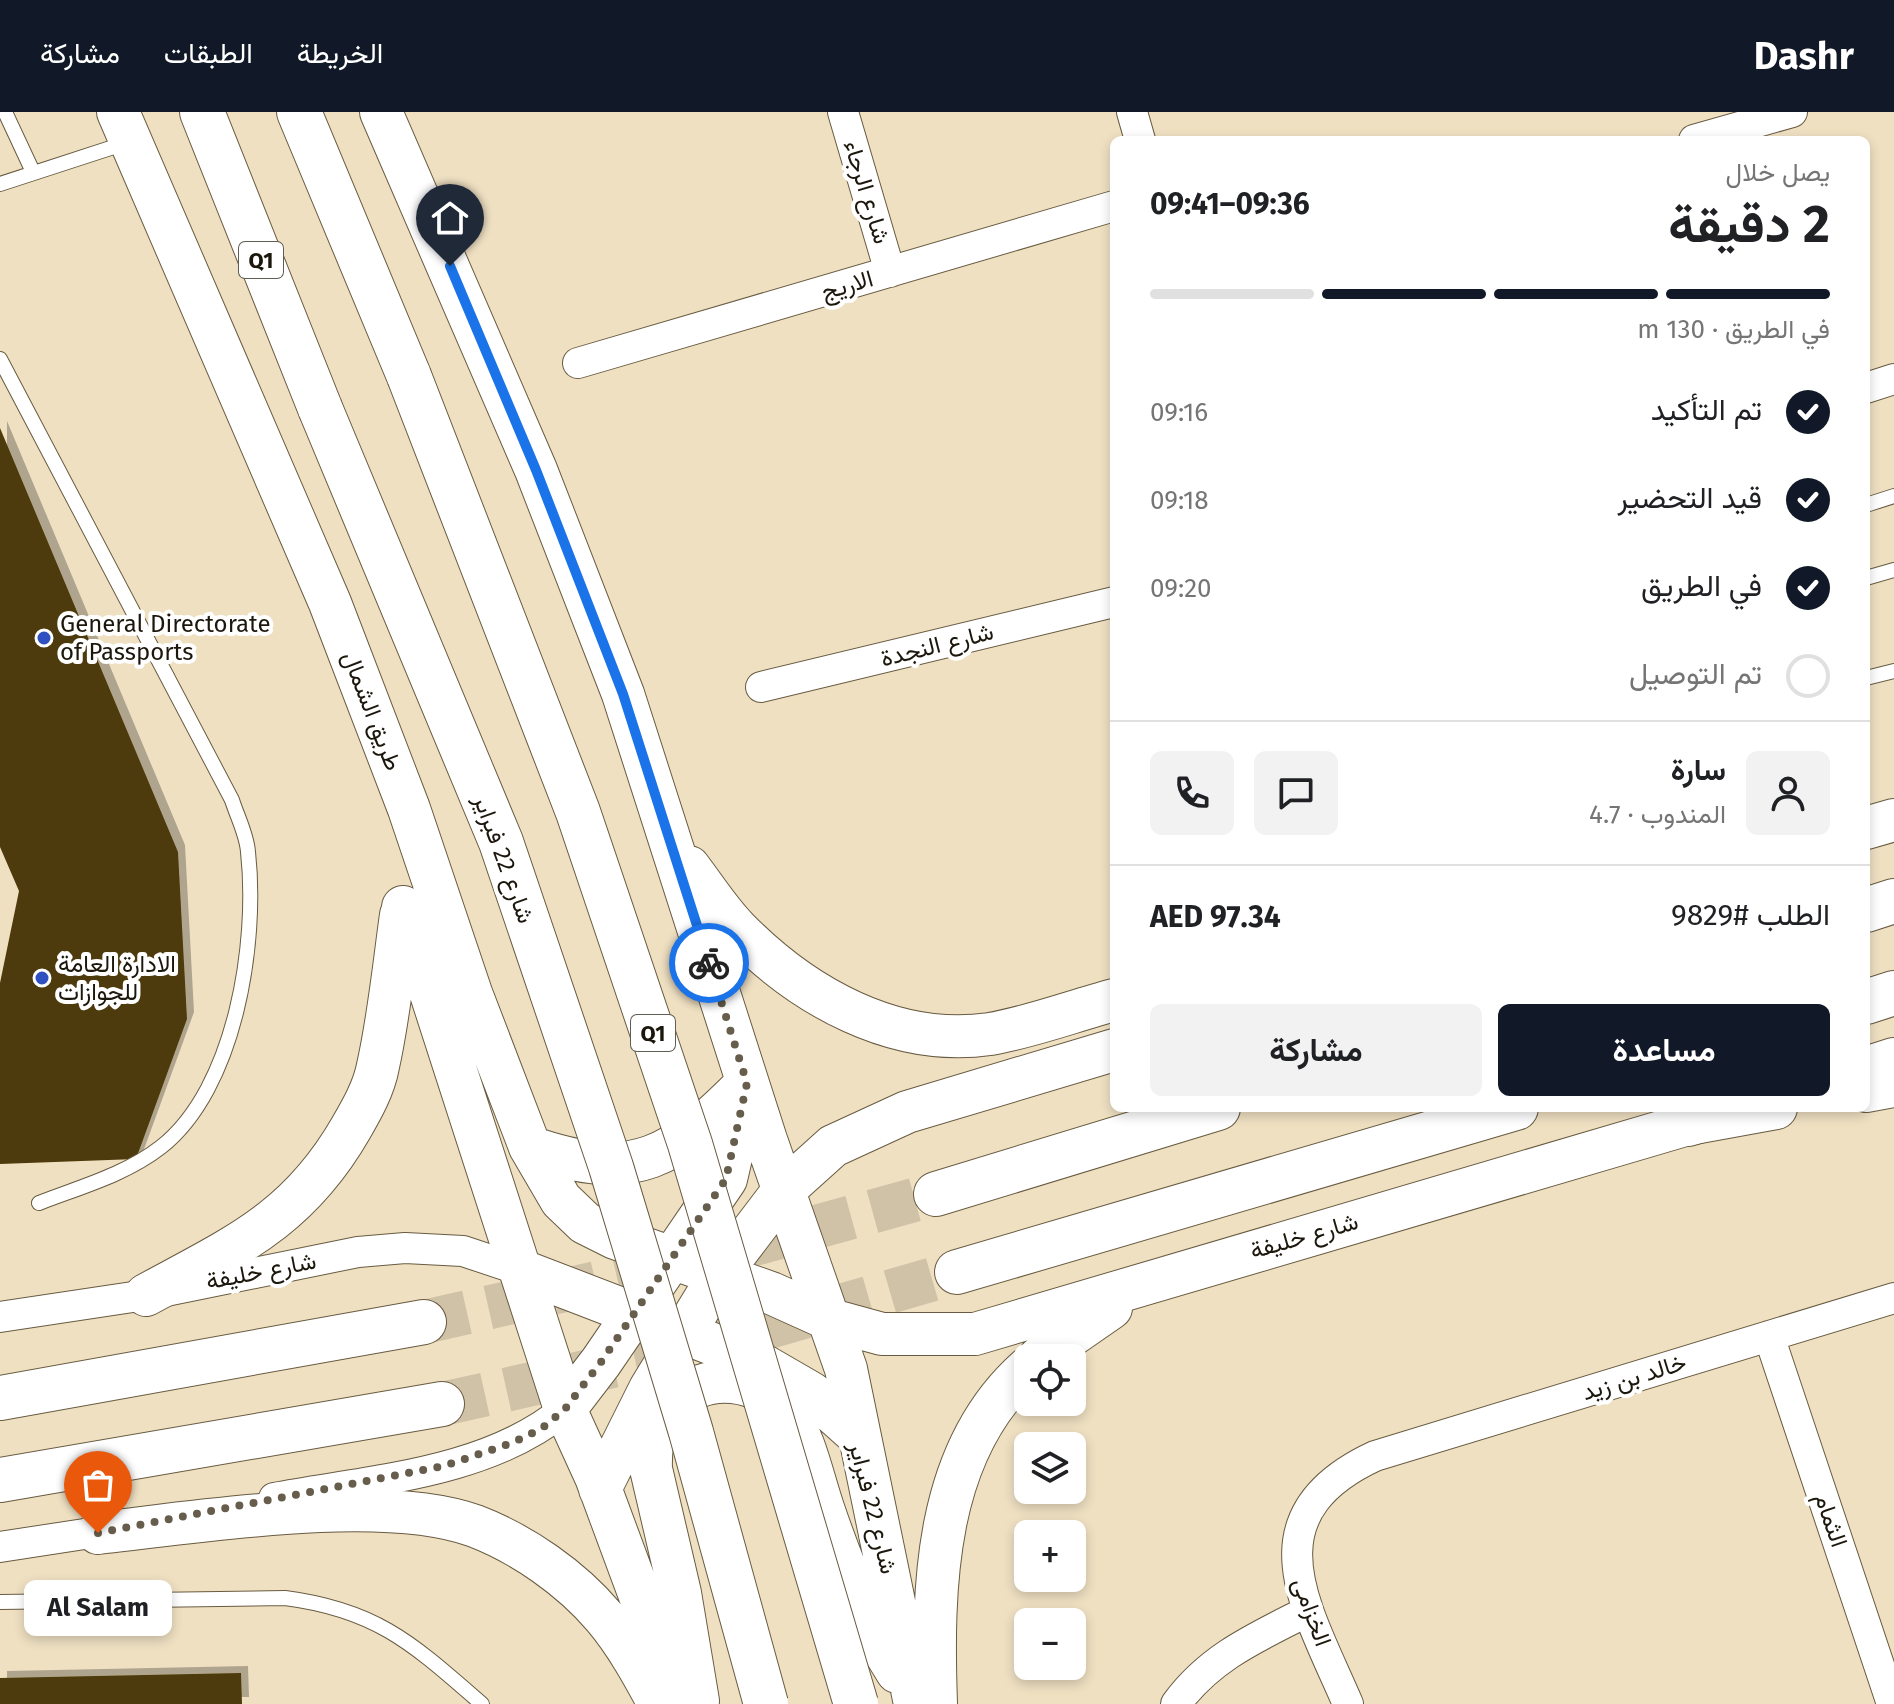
<!DOCTYPE html>
<html lang="ar">
<meta charset="utf-8">
<style>
:root{--surface:#fff;--page:#f2f2f2;--text:#202124;--muted:#757577;--line:#e0e0e0;--accent:#111827}
body{margin:0;font-family:"Fira Sans",Vazirmatn,sans-serif;background:var(--page);color:var(--text);direction:rtl;height:100vh;display:flex;flex-direction:column;font-size:30px;white-space:nowrap}
*{box-sizing:border-box;margin:0}
p{font-size:26px;color:var(--muted)}
.icon{flex:none;width:44px;height:44px;fill:none;stroke:currentColor;stroke-width:2;stroke-linecap:round;stroke-linejoin:round}
.map{position:relative;flex:1;overflow:hidden;direction:ltr}
.details{position:absolute;left:1110px;top:24px;width:760px;height:976px;display:flex;flex-direction:column;background:var(--surface);border-radius:12px;box-shadow:0 4px 12px #0003;direction:rtl}
.details>*{flex:none}
.controls{position:absolute;left:1014px;top:1232px;display:grid;gap:16px}
.controls a{display:grid;place-items:center;width:72px;height:72px;border-radius:12px;background:var(--surface);box-shadow:0 4px 12px #0003;font-size:40px}
.pin{position:absolute;display:grid;place-items:center;width:68px;height:68px;color:#fff;margin:-82px -34px;border-radius:50% 50% 50% 0;rotate:-45deg;box-shadow:0 0 8px #0007}
.pin .icon{rotate:45deg}
.courier{position:absolute;display:grid;place-items:center;width:80px;height:80px;margin:-40px;border:6px solid #1a73e8;border-radius:50%;background:#fff;color:#222;box-shadow:0 2px 10px #0007}
.bubble{position:absolute;height:56px;border-radius:12px;background:var(--surface);box-shadow:0 4px 12px #0003;font-size:26px;font-weight:700;line-height:56px;text-align:center;direction:rtl}
.head em{font-style:normal;font-weight:700}
.head div{display:flex;flex-direction:column-reverse}
.head{display:flex;align-items:center;justify-content:space-between;height:136px;padding:0 40px}
h1{font-size:52px;font-weight:700;line-height:60px}
.bar{display:grid;grid-template-columns:repeat(4,1fr);gap:12px 8px;align-content:center;height:96px;padding:0 40px}
.bar i{height:10px;border-radius:6px;background:var(--line)}
.bar .on{background:var(--accent)}
.bar p{grid-column:span 4}
.line{display:flex;align-items:center;gap:20px;padding:0 40px;border-top:2px solid var(--line)}
.line div{flex:1}
.round{display:grid;place-items:center;flex:none;width:84px;height:84px;border-radius:12px;background:var(--page)}
ol{padding:0 40px;list-style:none}
li{display:flex;align-items:center;gap:24px;height:88px}
li p{margin-inline-start:auto}
li .icon{padding:8px;border-radius:50%;background:var(--accent);color:#fff;stroke-width:4}
li:last-child{color:var(--muted)}
li i{width:44px;height:44px;border:4px solid var(--line);border-radius:50%}
.action{display:flex;gap:16px;margin-top:auto;padding:16px 40px}
.action a{flex:1;height:92px;border-radius:12px;background:var(--accent);color:#fff;font-size:32px;font-weight:700;line-height:92px;text-align:center}
.action a+a{background:var(--page);color:var(--text)}
header{display:flex;align-items:center;gap:48px;box-sizing:border-box;height:112px;padding:0 40px;background:var(--accent);color:#fff}
header strong{font-size:38px}
nav{display:flex;gap:44px;margin-inline-start:auto;font-size:28px}
.map>svg:first-child{display:block}
.building{fill:#4d3a09;filter:url(#shadow)}
.lines{fill:none;stroke-linecap:round;stroke-linejoin:round}
.primary-tunnel{stroke:#cfc2a7;stroke-width:44;stroke-dasharray:44 22;stroke-linecap:butt}
.lane-casing{stroke:#685b41;stroke-width:16}
.street-casing{stroke:#685b41;stroke-width:32}
.secondary-casing{stroke:#685b41;stroke-width:44}
.primary-casing{stroke:#685b41;stroke-width:46}
.highway-casing{stroke:#685b41;stroke-width:46}
.lane{stroke:#fff;stroke-width:14}
.street{stroke:#fff;stroke-width:30}
.secondary{stroke:#fff;stroke-width:42}
.primary{stroke:#fff;stroke-width:44}
.highway{stroke:#fff;stroke-width:44}
.highway-bridge-casing{stroke:#685b41;stroke-width:46;stroke-linecap:butt}
.highway-bridge{stroke:#fff;stroke-width:44}
.done{stroke:#665d4c;stroke-width:8;stroke-dasharray:0 14.4}
.route{stroke:#1a73e8;stroke-width:10}
.poi-dot{fill:#2f50c0;stroke:#fff;stroke-width:3}
.labels{text-anchor:middle;stroke-width:8;stroke-linejoin:round;paint-order:stroke}
.shield{fill:#fff;stroke:#605d55;stroke-width:2}
.shield-label{font-size:22px;font-weight:bold;fill:#1c170c}
.street-label{font-size:24px;fill:#1c170c;stroke:#fff}
.poi-label{font-size:24px;fill:#1c170c;stroke:#fff;text-anchor:start}
</style>
<header>
<strong>Dashr</strong>
<nav><a>الخريطة</a><a>الطبقات</a><a>مشاركة</a></nav>
</header>
<div class="map">
<svg width="1894" height="1592" viewBox="0 0 1894 1592">
<defs>
<filter id="shadow"><feDropShadow dx="7" dy="-7" stdDeviation="0" flood-color="#0004"/></filter>
</defs>
<rect width="100%" height="100%" fill="#efe0c2"/>
<!-- building -->
<path class="building" d="M0 316 178 740 187 907 136 1047 0 1052V871L19 779 0 735Z
M241 1561 242 1592H0V1566Z"/>
<g class="lines">
<!-- primary-tunnel -->
<path class="primary-tunnel" d="M424 1210 685 1151 936 1082
M442 1292 707 1233 957 1160"/>
<defs>
<path id="lane" d="M5 0 33 60
M0 72 129 30
M0 247 232 688C237 704 247 723 248 740 258 830 236 976 161 1035 125 1063 80 1075 39 1091
M1866 393 1894 384
M1866 466 1894 458
M1866 566 1894 559
M0 1490 285 1486C378 1498 414 1533 482 1592"/>
<path id="street" d="M843 0 890 160
M1132 0 1140 28
M1694 28 1792 0
M578 251 1114 94
M1866 276 1894 267
M761 575 1114 490
M0 1205 146 1183 358 1140 405 1136 463 1139 520 1158
M1769 1224 1892 1592
M274 1386C370 1368 487 1362 565 1297
M0 1435 117 1417
M1176 1592C1210 1545 1257 1525 1308 1499
M1348 1592C1307 1496 1246 1404 1375 1344L1894 1186"/>
<path id="secondary" d="M118 0 330 491 409 697 471 881 530 1035 561 1088 585 1111 615 1126 771 1181 831 1208 882 1222H975L1688 1012 1776 996
M381 0 536 358 623 582 766 1028 846 1257 915 1592
M1866 716 1894 708
M689 755C705 776 720 800 738 818 803 884 894 936 990 922 1031 915 1073 899 1114 888
M403 795 565 1297 596 1365 680 1592
M1866 979 1894 974
M530 1035C637 1072 673 1045 747 971
M520 1158 754 1248 811 1281 859 1324
M146 1183C236 1134 298 1108 351 1016 362 997 374 976 378 954 389 905 394 853 401 803
M1039 1246 1111 1196
M565 1297 601 1250 726 1067 747 976
M600 1377 650 1277 720 1162 783 1079 833 1034 907 1000 1114 938
M98 1421C199 1410 381 1380 475 1414 522 1432 571 1466 604 1505 626 1531 643 1562 659 1592
M698 1589 680 1481 651 1357C650 1330 655 1310 674 1291 706 1258 761 1265 787 1301 806 1328 813 1368 824 1399 843 1455 865 1510 897 1560
M936 1592C932 1476 934 1339 1028 1256"/>
<path id="primary" d="M1866 798 1894 789
M1866 890 1894 881
M1866 957 1894 948
M1688 1012 1740 996
M936 1082 1218 996
M957 1160 1516 996
M0 1286 424 1210
M0 1368 442 1292"/>
<path id="highway" d="M202 0 320 296
M299 0 409 264"/>
</defs>
<!-- lane casing -->
<use href="#lane" class="lane-casing"/>
<!-- street casing -->
<use href="#street" class="street-casing"/>
<!-- secondary casing -->
<use href="#secondary" class="secondary-casing"/>
<!-- primary casing -->
<use href="#primary" class="primary-casing"/>
<!-- highway casing -->
<use href="#highway" class="highway-casing"/>
<!-- lane -->
<use href="#lane" class="lane"/>
<!-- street -->
<use href="#street" class="street"/>
<!-- secondary -->
<use href="#secondary" class="secondary"/>
<!-- primary -->
<use href="#primary" class="primary"/>
<!-- highway -->
<use href="#highway" class="highway"/>
<defs>
<path id="highway-bridge" d="M409 264 578 700 690 1032 856 1592
M320 296 501 730 611 1055 691 1320 766 1592"/>
</defs>
<!-- highway-bridge casing -->
<use href="#highway-bridge" class="highway-bridge-casing"/>
<!-- highway-bridge -->
<use href="#highway-bridge" class="highway-bridge"/>
</g>
<g class="lines">
<!-- done -->
<path class="done" d="M98 1421 444 1354 512 1331 541 1317 565 1297 601 1250 726 1067 747 971 709 851"/>
<!-- route -->
<path class="route" d="M450 154 536 358 623 582 709 851"/>
</g>
<!-- markers -->
<g class="poi-dot">
<circle cx="44" cy="526" r="8"/>
<circle cx="42" cy="866" r="8"/>
</g>
<g class="labels">
<!-- shield labels -->
<g class="shield">
<rect x="239" y="130" width="44" height="36" rx="6"/>
<rect x="631" y="903" width="44" height="36" rx="6"/>
</g>
<g class="shield-label">
<text x="261" y="156">Q1</text>
<text x="653" y="929">Q1</text>
</g>
<!-- street labels -->
<g class="street-label">
<text transform="translate(867 80) rotate(73)" y="8">شارع الرجاء</text>
<text transform="translate(847 173) rotate(-16)" y="8">الاريج</text>
<text transform="translate(937 533) rotate(-14)" y="8">شارع النجدة</text>
<text transform="translate(372 599) rotate(69)" y="8">طريق الشمال</text>
<text transform="translate(504 747) rotate(70)" y="8">شارع 22 فبراير</text>
<text transform="translate(1304 1124) rotate(-16)" y="8">شارع خليفة</text>
<text transform="translate(261 1159) rotate(-11)" y="8">شارع خليفة</text>
<text transform="translate(1634 1265) rotate(-17)" y="8">خالد بن زيد</text>
<text transform="translate(873 1396) rotate(76)" y="8">شارع 22 فبراير</text>
<text transform="translate(1831 1408) rotate(71)" y="8">الثمام</text>
<text transform="translate(1312 1500) rotate(70)" y="8">الخزامى</text>
</g>
<!-- poi labels -->
<g class="poi-label">
<text x="60" y="520">General Directorate<tspan x="60" dy="28">of Passports</tspan></text>
<text x="58" y="860">الادارة العامة<tspan x="58" dy="28">للجوازات</tspan></text>
</g>
</g>
</svg>
<div class="controls">
<a><svg class="icon" aria-label="locate" viewBox="0 0 24 24"><circle cx="12" cy="12" r="6"/><path d="M12 2v4M12 18v4M2 12h4M18 12h4"/></svg></a>
<a><svg class="icon" aria-label="layers" viewBox="0 0 24 24"><path d="M12 4l9 5-9 5-9-5zM3 14l9 5 9-5"/></svg></a>
<a>+</a>
<a>−</a>
</div>
<div class="pin" style="left:98px;top:1421px;background:#ea580c"><svg class="icon" aria-label="bag" viewBox="0 0 24 24"><path d="M5 8h14l-1 12H6zM9 8a3 3 0 0 1 6 0"/></svg></div>
<div class="pin" style="left:450px;top:154px;background:#1f2937"><svg class="icon" aria-label="home" viewBox="0 0 24 24"><path d="M3 11l9-7 9 7M6 9v11h12V9"/></svg></div>
<div class="courier" style="left:709px;top:851px"><svg class="icon" aria-label="bike" viewBox="0 0 24 24"><circle cx="6" cy="16" r="4"/><circle cx="18" cy="16" r="4"/><path d="M6 16l4-8h5l3 8M10 8l3 8H6M13 5h3"/></svg></div>
<div class="bubble" style="left:24px;top:1468px;width:148px">Al Salam</div>
<section class="details">
<div class="head"><div><h1>2 دقيقة</h1><p>يصل خلال</p></div><em>09:36–09:41</em></div>
<div class="bar"><i class="on"></i><i class="on"></i><i class="on"></i><i></i><p>في الطريق · 130 m</p></div>
<ol>
<li><svg class="icon" aria-label="check" viewBox="0 0 24 24"><path d="M5 12l5 5 9-10"/></svg>تم التأكيد<p>09:16</p></li>
<li><svg class="icon" aria-label="check" viewBox="0 0 24 24"><path d="M5 12l5 5 9-10"/></svg>قيد التحضير<p>09:18</p></li>
<li><svg class="icon" aria-label="check" viewBox="0 0 24 24"><path d="M5 12l5 5 9-10"/></svg>في الطريق<p>09:20</p></li>
<li><i></i>تم التوصيل</li>
</ol>
<div class="line" style="height:144px"><a class="round"><svg class="icon" aria-label="person" viewBox="0 0 24 24"><circle cx="12" cy="8" r="4"/><path d="M4 21q1-7 8-7t8 7"/></svg></a><div><b>سارة</b><p>المندوب · 4.7</p></div><a class="round"><svg class="icon" aria-label="chat" viewBox="0 0 24 24"><path d="M4 5h16v11H9l-5 4z"/></svg></a><a class="round"><svg class="icon" aria-label="phone" viewBox="0 0 24 24"><path d="M5 4h4l2 5-3 2q2 4 5 5l2-3 5 2v4C11 20 4 13 5 4z"/></svg></a></div>
<div class="line" style="height:104px"><div>الطلب #9829</div><b>AED 97.34</b></div>
<div class="action"><a>مساعدة</a><a>مشاركة</a></div>
</section>
</div>
